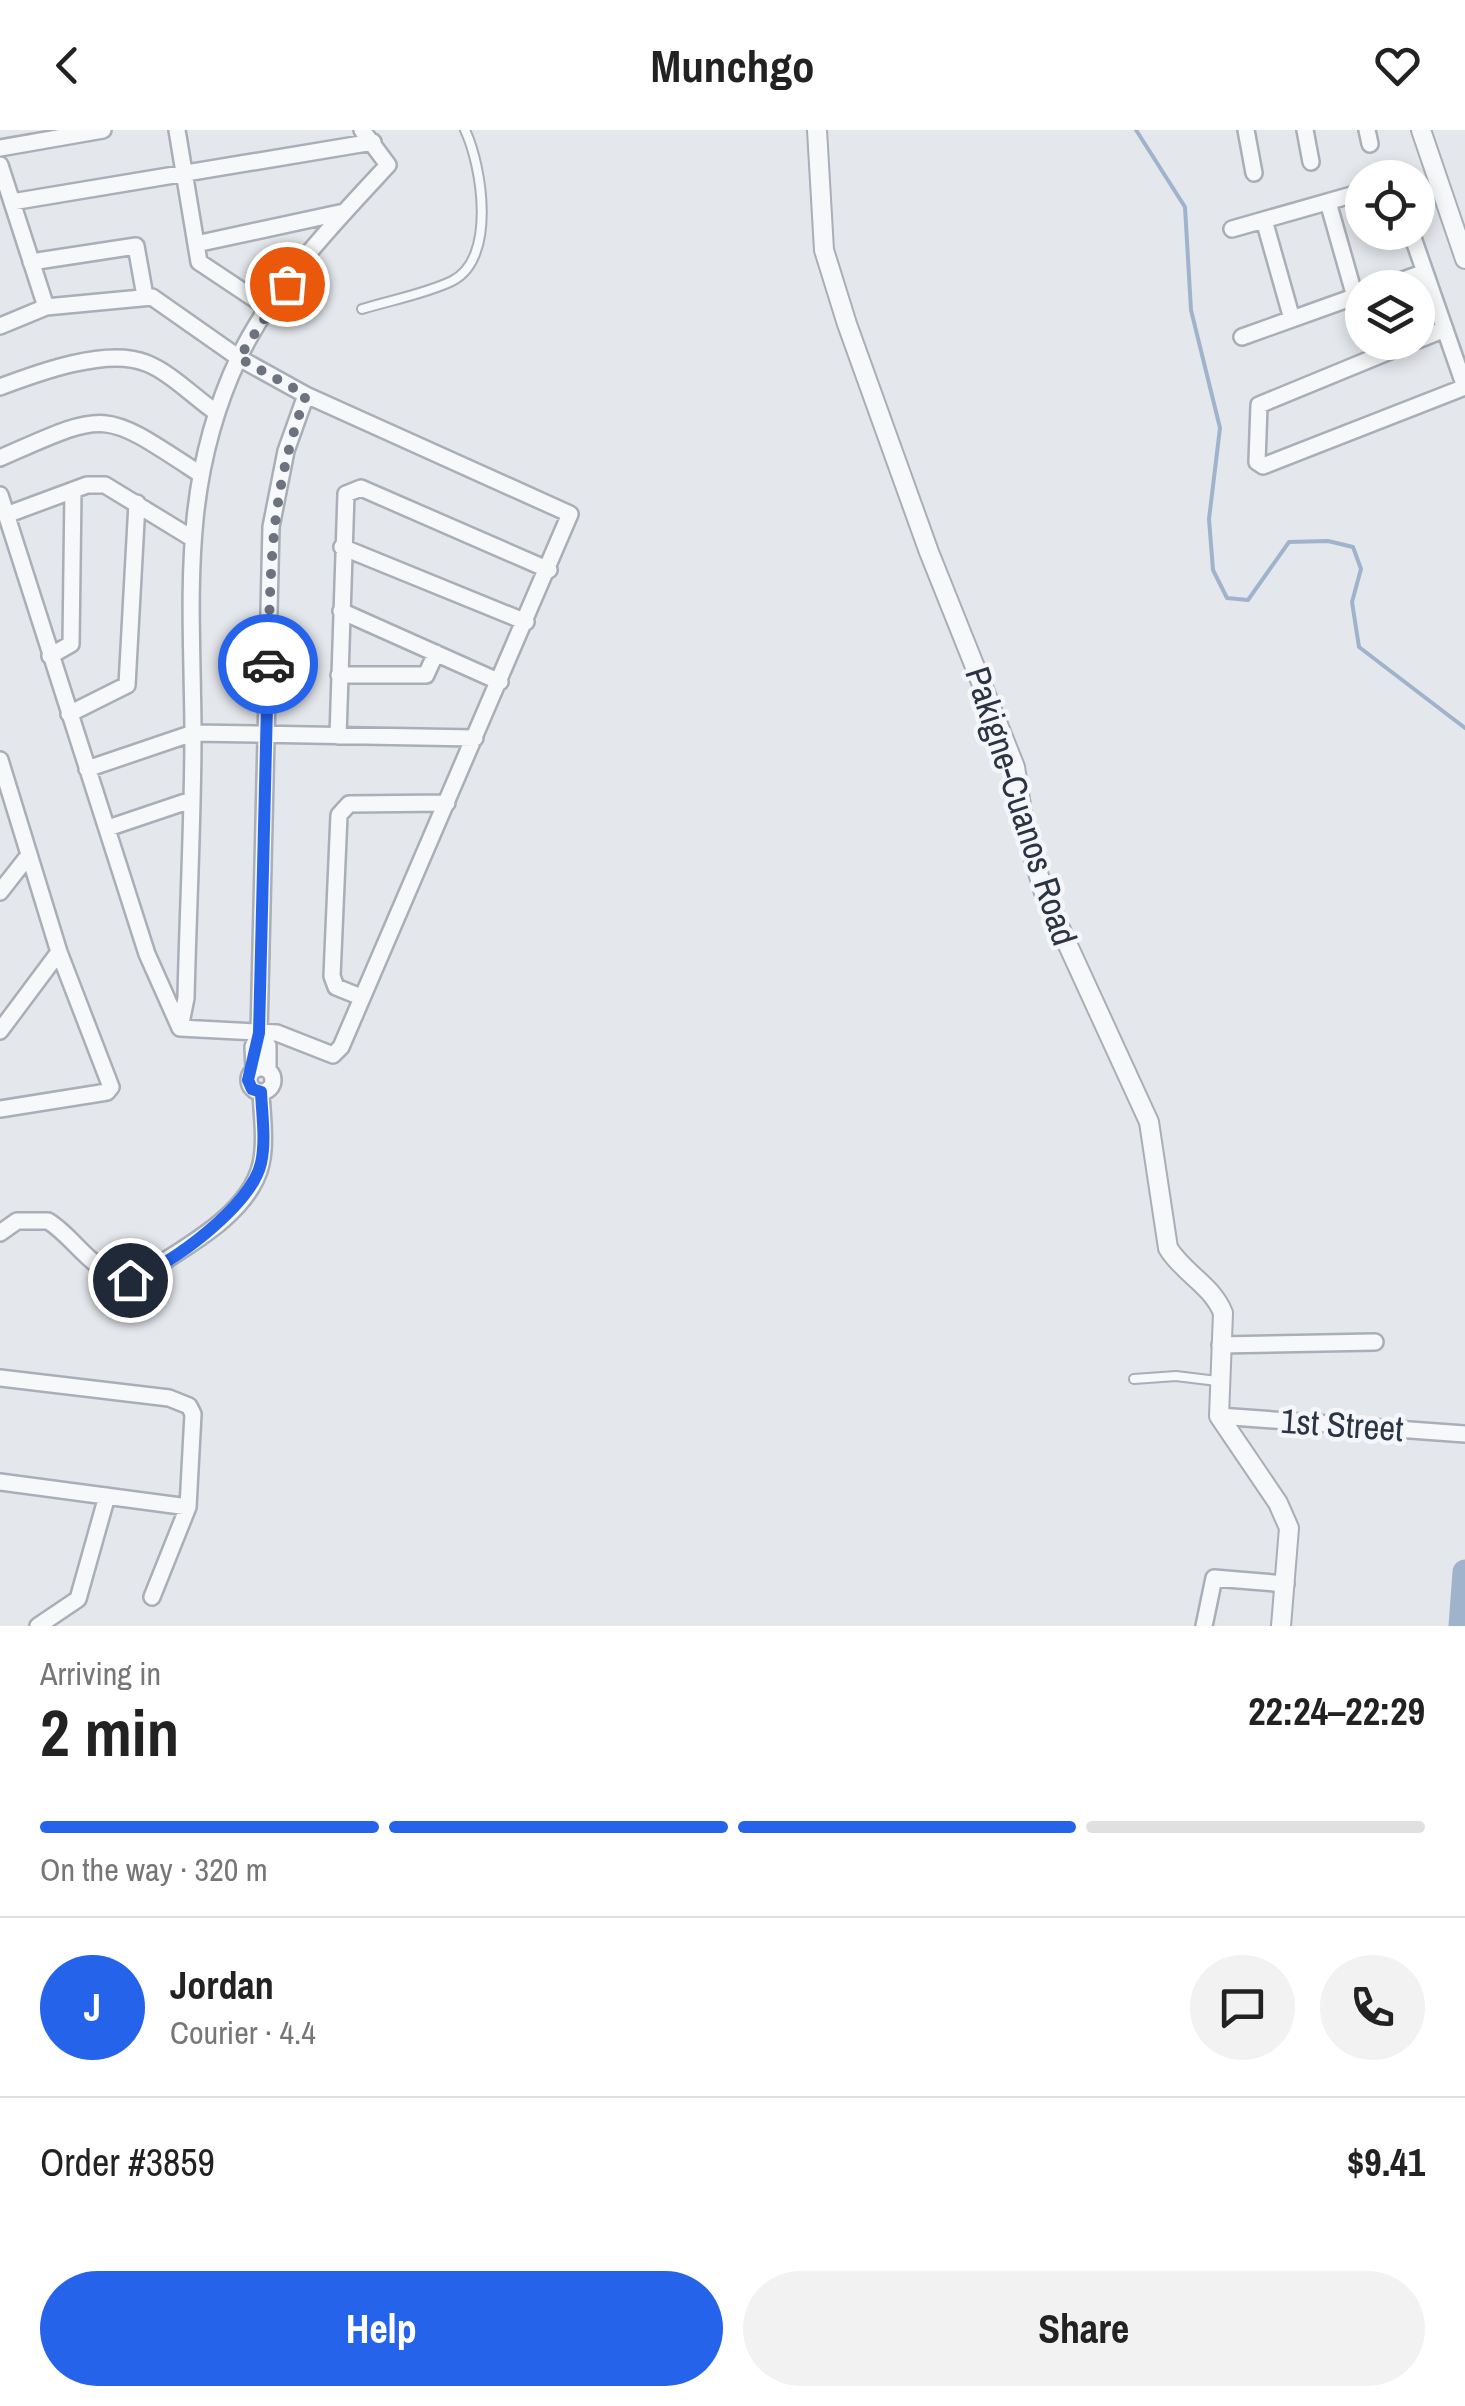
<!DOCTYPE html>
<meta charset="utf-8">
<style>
:root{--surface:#fff;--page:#f2f2f2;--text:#222;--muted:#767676;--line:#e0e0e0;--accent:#2563eb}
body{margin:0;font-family:"Archivo Narrow",sans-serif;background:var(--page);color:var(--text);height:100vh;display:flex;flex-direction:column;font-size:38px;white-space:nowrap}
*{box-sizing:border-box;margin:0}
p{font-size:32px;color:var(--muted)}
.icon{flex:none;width:55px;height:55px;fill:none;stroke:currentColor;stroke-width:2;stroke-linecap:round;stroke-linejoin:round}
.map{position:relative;height:1496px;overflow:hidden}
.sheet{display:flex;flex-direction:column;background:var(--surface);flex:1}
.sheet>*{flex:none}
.buttons{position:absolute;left:1345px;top:30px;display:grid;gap:20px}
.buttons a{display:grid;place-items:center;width:90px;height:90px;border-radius:50%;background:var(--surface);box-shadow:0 5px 15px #0003;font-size:50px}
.pin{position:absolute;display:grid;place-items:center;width:85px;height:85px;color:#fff;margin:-42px;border:5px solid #fff;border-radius:50%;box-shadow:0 2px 10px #0007}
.courier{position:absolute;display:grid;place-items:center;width:100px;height:100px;margin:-50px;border:8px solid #2563eb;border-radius:50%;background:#fff;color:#222;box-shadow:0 2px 12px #0007}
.overview em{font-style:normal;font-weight:800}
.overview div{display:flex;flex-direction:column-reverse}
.overview{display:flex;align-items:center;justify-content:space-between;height:170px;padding:0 40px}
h1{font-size:65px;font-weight:800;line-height:75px}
.bar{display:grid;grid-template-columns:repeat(4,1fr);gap:15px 10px;align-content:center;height:120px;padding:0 40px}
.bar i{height:12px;border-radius:8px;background:var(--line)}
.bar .active{background:var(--accent)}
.bar p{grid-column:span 4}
.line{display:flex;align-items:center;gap:25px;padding:0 40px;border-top:2px solid var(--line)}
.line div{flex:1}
.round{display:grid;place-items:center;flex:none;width:105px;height:105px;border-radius:52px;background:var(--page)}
.action{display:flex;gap:20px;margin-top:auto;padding:20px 40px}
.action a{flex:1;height:115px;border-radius:60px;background:var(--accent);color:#fff;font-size:40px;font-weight:800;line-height:115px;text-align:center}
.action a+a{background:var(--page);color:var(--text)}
header{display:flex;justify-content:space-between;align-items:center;height:130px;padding:0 40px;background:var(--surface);font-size:45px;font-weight:800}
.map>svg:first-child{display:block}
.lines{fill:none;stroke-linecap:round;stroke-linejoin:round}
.stream{stroke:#9fb4cc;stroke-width:4}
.river{stroke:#9fb4cc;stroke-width:25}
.service-casing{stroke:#a9aeb7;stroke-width:12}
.minor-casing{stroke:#a9aeb7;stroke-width:20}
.tertiary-casing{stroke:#a9aeb7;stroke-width:22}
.service{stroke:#f7f8fa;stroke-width:8}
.minor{stroke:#f7f8fa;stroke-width:15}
.tertiary{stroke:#f7f8fa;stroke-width:18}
.done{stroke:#6c737f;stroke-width:10;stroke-dasharray:0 18}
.route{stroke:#2563eb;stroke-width:12}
.labels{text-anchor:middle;stroke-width:9;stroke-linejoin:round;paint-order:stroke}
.street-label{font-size:35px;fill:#2b3445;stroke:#f4f6f9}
</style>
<header><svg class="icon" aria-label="back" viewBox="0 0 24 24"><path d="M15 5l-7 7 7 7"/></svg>Munchgo<svg class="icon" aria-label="heart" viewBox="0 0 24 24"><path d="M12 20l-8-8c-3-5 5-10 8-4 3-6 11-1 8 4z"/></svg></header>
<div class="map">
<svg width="1465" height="1496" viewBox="0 0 1465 1496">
<rect width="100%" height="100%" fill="#e4e7ec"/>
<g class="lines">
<!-- stream -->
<path class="stream" d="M1136 0 1185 77 1191 180 1220 298 1209 389 1213 440 1227 468 1248 470 1289 412 1328 411 1353 417 1361 439 1352 472 1359 517 1465 598"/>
<!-- river -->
<path class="river" d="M1461 1496 1465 1442"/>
<defs>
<path id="service" d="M362 179C391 170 425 164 452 151 497 129 482 36 465 0
M1134 1249 1176 1246 1217 1251"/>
<path id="minor" d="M177 0 199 132 268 178
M1246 0 1254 43
M1305 0 1311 32
M1367 0 1370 14
M0 18 103 0
M0 35 46 177
M12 72 373 12
M1328 72 1355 167
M1264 90 1292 189
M1232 99 1362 62
M1411 102 1465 257
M196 114 344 82
M31 132 136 116 145 166
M1381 158 1425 142
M0 196 46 177 152 167 239 228 306 265 570 384 341 917 333 925 277 903 180 898 147 824 0 365
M1242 207 1362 164
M1418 210 1445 199
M1412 212 1259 275 1257 332 1263 336 1465 257
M0 257C37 243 107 217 146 233 170 242 195 268 217 283
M0 328C109 280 101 279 200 344
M6 385 87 355H105L190 407
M342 417 526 492
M341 481 500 552
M50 526 71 514 73 360
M339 545H426L436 523
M69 584 127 555 137 373
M338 606 346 364 361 358 549 440
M0 630 59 822 111 957 107 962 0 979
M87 639 193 603 475 608
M108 698 191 670
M0 762 29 725
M361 867 336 857 332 846 339 685 349 674 447 673
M180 898 186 868C188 779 193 690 193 601 192 467 179 354 239 227 274 155 334 93 388 35L362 0
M0 901 59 822
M259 903 271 397 286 321 306 265
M249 950a12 12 0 1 1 24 0a12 12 0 1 1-24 0Z
M254 940 253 917 259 903 268 916V940
M0 1103 17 1091H48C77 1108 102 1159 141 1146 181 1119 249 1086 261 1034 266 1012 262 985 261 962
M1220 1215 1375 1212
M0 1248 169 1268 189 1276 193 1284 188 1377 152 1467
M1219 1286 1465 1304
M0 1352 188 1377
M38 1496 78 1469 107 1366
M1204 1496 1214 1448 1286 1454"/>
<path id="tertiary" d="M817 0 824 120 847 194 929 422 1015 637 1024 695 1044 763 1149 992 1168 1118C1183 1143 1212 1155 1223 1183L1219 1286 1278 1373 1289 1398 1281 1496
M1421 0 1465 129"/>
</defs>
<!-- service casing -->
<use href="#service" class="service-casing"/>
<!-- minor casing -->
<use href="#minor" class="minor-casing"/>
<!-- tertiary casing -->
<use href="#tertiary" class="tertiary-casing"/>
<!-- service -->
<use href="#service" class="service"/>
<!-- minor -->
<use href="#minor" class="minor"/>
<!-- tertiary -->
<use href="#tertiary" class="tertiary"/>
</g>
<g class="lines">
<!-- done -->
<path class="done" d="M268 534C271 430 270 365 306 265L239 228 287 154"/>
<!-- route -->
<path class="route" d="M130 1150C169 1137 252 1075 261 1033 266 1011 262 985 261 962L252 959 248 950 259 903 268 534"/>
</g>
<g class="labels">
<!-- street labels -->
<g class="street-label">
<text transform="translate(1021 676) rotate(72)" y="12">Pakigne-Cuanos Road</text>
<text transform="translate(1342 1295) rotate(4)" y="12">1st Street</text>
</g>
</g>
</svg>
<div class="buttons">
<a><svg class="icon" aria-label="locate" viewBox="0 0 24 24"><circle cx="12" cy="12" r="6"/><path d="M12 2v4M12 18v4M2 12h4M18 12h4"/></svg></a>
<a><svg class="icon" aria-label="layers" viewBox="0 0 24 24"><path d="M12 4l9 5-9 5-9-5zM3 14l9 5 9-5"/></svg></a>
</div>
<div class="pin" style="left:287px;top:154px;background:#ea580c"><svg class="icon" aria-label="bag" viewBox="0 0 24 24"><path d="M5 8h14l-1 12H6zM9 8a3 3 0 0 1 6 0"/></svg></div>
<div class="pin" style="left:130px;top:1150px;background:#1f2937"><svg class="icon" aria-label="home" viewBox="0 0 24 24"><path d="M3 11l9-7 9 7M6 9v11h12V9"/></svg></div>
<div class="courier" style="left:268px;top:534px"><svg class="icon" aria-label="car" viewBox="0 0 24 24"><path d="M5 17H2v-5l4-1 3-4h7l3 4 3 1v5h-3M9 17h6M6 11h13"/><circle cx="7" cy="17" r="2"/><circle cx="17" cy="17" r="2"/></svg></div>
</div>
<section class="sheet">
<div class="overview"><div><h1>2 min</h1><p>Arriving in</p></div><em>22:24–22:29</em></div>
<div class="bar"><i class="active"></i><i class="active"></i><i class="active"></i><i></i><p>On the way · 320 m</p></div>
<div class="line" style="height:180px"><b class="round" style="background:var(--accent);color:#fff">J</b><div><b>Jordan</b><p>Courier · 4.4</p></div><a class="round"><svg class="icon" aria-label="chat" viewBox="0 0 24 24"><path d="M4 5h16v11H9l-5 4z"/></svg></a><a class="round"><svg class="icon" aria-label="phone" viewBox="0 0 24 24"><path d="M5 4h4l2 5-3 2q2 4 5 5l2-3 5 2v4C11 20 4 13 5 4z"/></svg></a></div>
<div class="line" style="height:130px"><div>Order #3859</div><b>$9.41</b></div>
<div class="action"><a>Help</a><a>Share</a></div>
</section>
